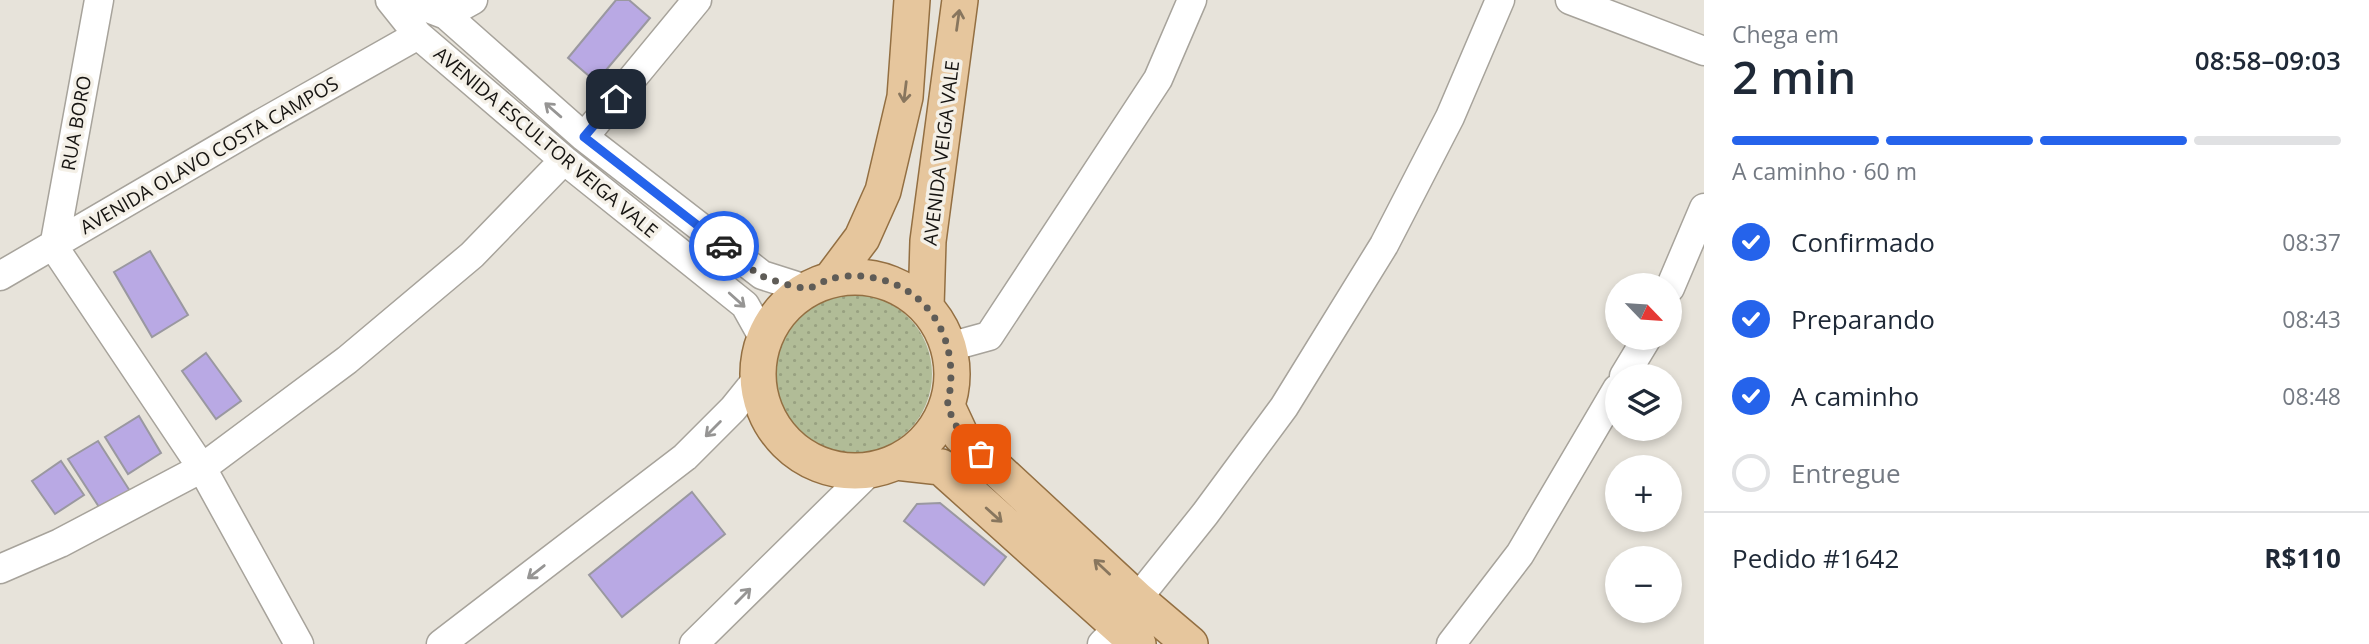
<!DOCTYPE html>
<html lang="pt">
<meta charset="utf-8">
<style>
:root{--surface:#fff;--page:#f6f6f7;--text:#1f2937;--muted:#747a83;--line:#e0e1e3;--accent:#2563eb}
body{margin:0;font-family:"Open Sans",sans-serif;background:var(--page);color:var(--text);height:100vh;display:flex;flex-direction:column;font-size:26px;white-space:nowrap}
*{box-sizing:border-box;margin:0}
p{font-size:23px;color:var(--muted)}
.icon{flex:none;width:38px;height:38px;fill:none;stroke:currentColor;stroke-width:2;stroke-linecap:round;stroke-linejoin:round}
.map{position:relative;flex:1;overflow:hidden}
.panel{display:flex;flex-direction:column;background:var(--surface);width:665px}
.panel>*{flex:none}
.needle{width:46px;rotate:115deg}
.tools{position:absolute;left:1605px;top:273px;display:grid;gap:14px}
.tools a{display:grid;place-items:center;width:77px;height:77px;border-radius:50%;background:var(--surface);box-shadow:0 4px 10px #0003;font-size:35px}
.pin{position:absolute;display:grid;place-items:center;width:60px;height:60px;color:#fff;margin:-30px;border-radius:14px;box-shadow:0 4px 10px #0006}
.courier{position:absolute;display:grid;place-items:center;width:70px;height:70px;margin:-35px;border:5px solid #2563eb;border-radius:50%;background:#fff;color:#222;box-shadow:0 2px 9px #0007}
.head em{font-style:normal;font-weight:600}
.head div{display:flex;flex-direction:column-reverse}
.head{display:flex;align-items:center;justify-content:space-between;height:119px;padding:0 28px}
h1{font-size:46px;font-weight:600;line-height:52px}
.bar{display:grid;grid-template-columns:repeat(4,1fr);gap:10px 7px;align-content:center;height:84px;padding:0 28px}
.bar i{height:9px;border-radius:5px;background:var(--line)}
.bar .current{background:var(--accent)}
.bar p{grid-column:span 4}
.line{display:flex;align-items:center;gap:18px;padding:0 28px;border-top:2px solid var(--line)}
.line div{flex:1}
ol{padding:0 28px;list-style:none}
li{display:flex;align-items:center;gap:21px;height:77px}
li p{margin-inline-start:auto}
li .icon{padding:7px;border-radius:50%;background:var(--accent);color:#fff;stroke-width:4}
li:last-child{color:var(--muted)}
li i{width:38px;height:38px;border:4px solid var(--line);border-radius:50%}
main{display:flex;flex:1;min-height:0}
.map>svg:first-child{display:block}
.grass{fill:url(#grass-dots)}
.building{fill:#b9a9e4;stroke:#9a98a0;stroke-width:2}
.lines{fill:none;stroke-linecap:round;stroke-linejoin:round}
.minor-casing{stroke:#a7a39b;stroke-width:31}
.major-casing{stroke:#936f42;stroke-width:38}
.minor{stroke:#fff;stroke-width:28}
.major{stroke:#e6c69d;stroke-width:35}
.oneway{stroke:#88765e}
.oneway2{stroke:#969594}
.done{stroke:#5f5c57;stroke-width:7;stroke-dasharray:0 12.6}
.route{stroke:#2563eb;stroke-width:9}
.labels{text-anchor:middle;stroke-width:7;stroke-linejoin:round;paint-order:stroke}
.street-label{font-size:19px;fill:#161411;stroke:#f4f0e7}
</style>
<main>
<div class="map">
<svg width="1704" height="644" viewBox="0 0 1704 644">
<defs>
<pattern id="grass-dots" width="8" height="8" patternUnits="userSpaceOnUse" patternTransform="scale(1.75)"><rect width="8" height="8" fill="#b1bc97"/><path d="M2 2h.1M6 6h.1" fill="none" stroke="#98a181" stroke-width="1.8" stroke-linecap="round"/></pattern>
</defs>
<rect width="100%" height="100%" fill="#e7e3da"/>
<!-- grass -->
<path class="grass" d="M772 374a80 80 0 1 1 160 0a80 80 0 1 1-160 0Z"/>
<!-- building -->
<path class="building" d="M616 0H629L650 18 596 82 568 58Z
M150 251 188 315 152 337 114 272Z
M206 353 241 401 216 419 182 371Z
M139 416 161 453 128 474 105 437Z
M98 441 130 491 99 507 68 459Z
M61 461 84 495 55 514 32 481Z
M692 492 725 534 622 617 589 575Z
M940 503 1006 557 984 585 904 521 917 504Z"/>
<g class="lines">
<defs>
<path id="minor" d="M99 0 54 247 202 468 299 644
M390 0 418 35 564 160 745 305 764 339
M407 0 446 15 584 137 762 275 806 289
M1570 0 1704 51
M446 15 473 0
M584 137 697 0
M0 276 257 126 418 35
M1670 288 1704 208
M949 347 989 336 1158 79 1192 0
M1624 376 1647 338
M0 569 60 543 202 468 347 360 472 255 564 160
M1137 599 1205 514 1284 407 1384 245 1450 117 1500 0
M441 644 685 457 733 409 758 378
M694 644 870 471
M1102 644 1118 627
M1451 644 1520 554 1617 389"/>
<path id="major" d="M758 374a97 97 0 1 1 194 0a97 97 0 1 1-194 0Z
M832 278 862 238 883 191 905 97 912 0
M926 307 928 241 960 0
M947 406 961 436 1137 599 1190 644
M896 462 941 467 1138 644"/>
</defs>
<!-- minor casing -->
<use href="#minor" class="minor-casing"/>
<!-- major casing -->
<use href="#major" class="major-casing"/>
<!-- minor -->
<use href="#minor" class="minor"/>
<!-- major -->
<use href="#major" class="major"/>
</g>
<!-- one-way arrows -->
<defs><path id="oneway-shaft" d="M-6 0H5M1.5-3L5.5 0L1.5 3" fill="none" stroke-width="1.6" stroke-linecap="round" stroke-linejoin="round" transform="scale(1.75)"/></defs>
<g class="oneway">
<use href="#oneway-shaft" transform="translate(958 20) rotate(-82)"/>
<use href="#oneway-shaft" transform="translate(905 92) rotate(97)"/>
<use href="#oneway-shaft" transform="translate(994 515) rotate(42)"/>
<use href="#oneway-shaft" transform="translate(1102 567) rotate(-137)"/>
</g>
<g class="oneway2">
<use href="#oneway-shaft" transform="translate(553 110) rotate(-139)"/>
<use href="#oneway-shaft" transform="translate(737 300) rotate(42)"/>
<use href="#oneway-shaft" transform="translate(713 429) rotate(135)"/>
<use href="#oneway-shaft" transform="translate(536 572) rotate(142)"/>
<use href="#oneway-shaft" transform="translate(743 596) rotate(-45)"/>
</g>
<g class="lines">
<!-- done -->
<path class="done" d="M724 246C736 255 749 269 762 276 773 281 791 286 803 288 813 290 823 280 833 278 841 277 852 275 860 276 929 281 963 342 947 406L961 436 981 454"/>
<!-- route -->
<path class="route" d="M616 99 584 137 724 246"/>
</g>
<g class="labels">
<!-- street labels -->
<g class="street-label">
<text transform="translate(76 123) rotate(-80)" y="7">RUA BORO</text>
<text transform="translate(546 142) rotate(40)" y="7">AVENIDA ESCULTOR VEIGA VALE</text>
<text transform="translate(941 153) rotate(-83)" y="7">AVENIDA VEIGA VALE</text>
<text transform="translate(209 155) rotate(-30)" y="7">AVENIDA OLAVO COSTA CAMPOS</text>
</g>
</g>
</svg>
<div class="tools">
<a><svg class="needle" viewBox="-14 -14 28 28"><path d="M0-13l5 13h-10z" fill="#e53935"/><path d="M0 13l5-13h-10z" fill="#747a83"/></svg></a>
<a><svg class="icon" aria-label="layers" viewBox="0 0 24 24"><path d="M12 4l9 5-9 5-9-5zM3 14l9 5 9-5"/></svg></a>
<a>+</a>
<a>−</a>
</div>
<div class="pin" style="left:981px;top:454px;background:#ea580c"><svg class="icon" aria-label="bag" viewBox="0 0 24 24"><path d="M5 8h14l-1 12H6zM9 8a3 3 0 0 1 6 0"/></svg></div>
<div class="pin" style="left:616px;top:99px;background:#1f2937"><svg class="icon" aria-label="home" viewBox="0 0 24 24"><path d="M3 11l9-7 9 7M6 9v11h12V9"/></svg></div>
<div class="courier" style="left:724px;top:246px"><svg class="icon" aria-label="car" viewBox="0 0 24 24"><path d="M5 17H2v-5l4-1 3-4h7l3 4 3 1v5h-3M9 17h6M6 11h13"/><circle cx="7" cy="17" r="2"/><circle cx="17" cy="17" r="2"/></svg></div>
</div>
<section class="panel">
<div class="head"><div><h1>2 min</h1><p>Chega em</p></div><em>08:58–09:03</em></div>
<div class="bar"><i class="current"></i><i class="current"></i><i class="current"></i><i></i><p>A caminho · 60 m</p></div>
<ol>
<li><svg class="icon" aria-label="check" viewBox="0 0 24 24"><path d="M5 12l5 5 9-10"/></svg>Confirmado<p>08:37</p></li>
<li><svg class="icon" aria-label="check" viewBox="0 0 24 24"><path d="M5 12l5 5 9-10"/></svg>Preparando<p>08:43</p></li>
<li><svg class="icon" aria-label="check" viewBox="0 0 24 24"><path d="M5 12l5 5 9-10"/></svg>A caminho<p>08:48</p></li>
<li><i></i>Entregue</li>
</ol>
<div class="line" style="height:91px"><div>Pedido #1642</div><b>R$110</b></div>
</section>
</main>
